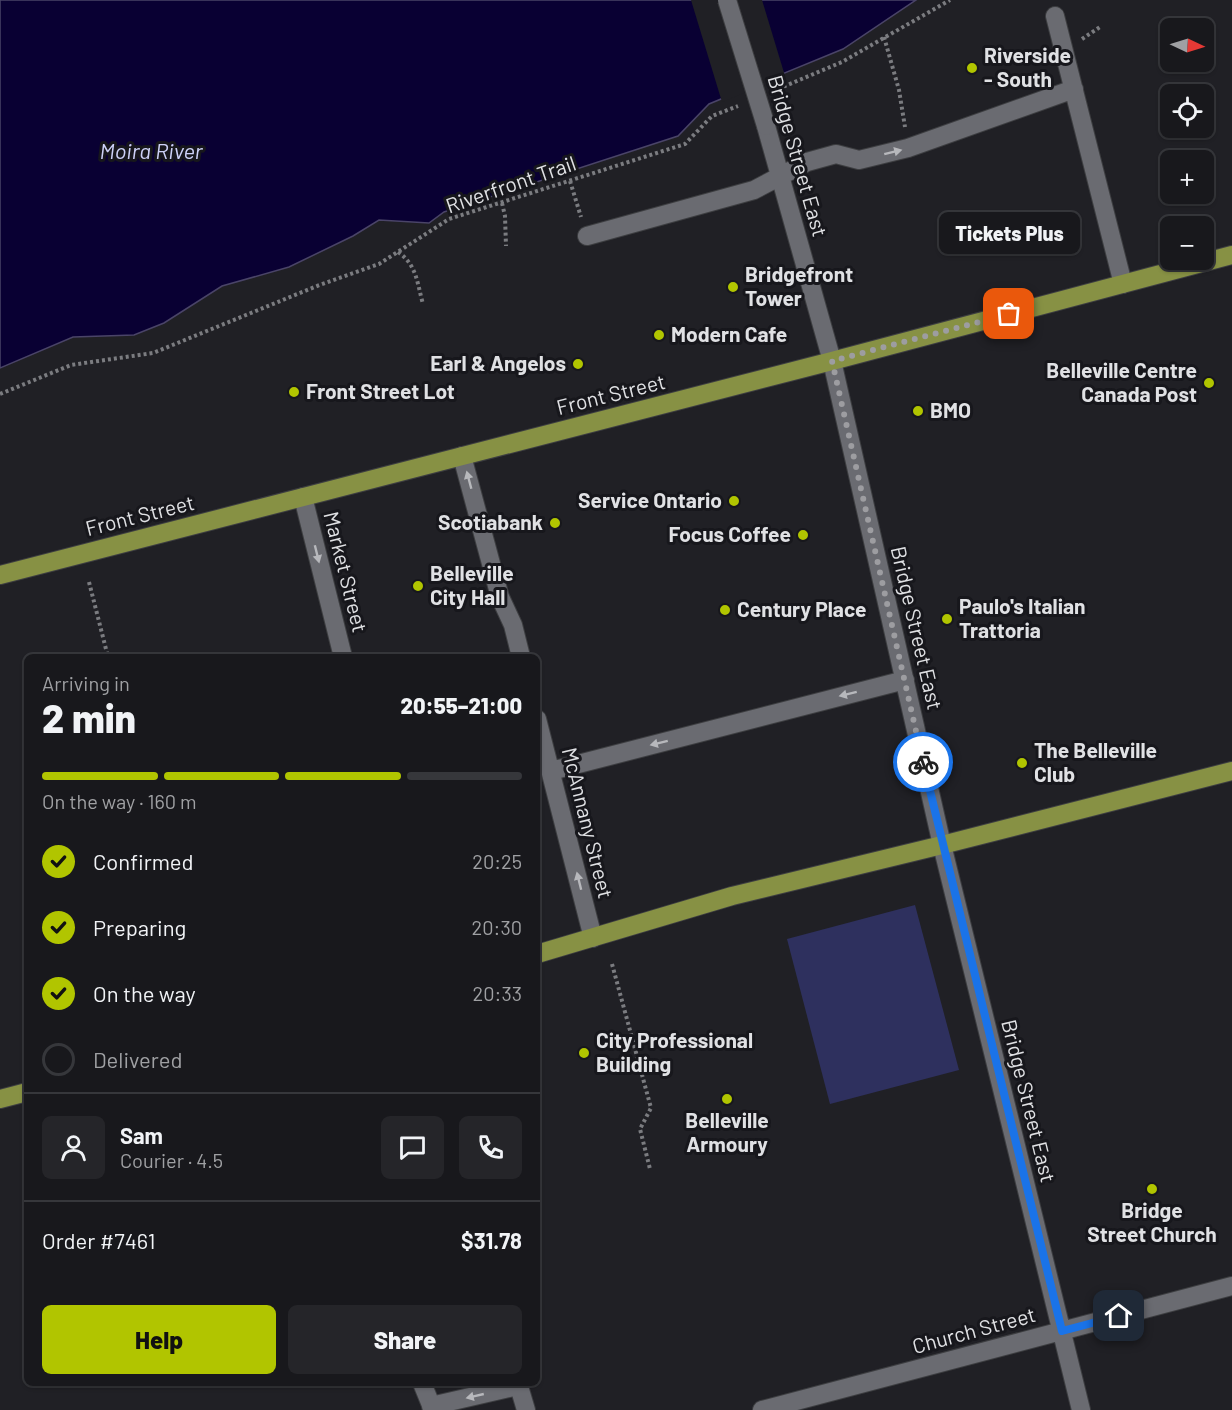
<!DOCTYPE html>
<meta charset="utf-8">
<style>
:root{--surface:#18181c;--page:#252529;--text:#f1f3f6;--muted:#9fa0a3;--line:#36373b;--accent:#b1c500}
body{margin:0;font-family:Barlow,sans-serif;background:var(--page);color:var(--text);height:100vh;display:flex;flex-direction:column;font-size:22px;white-space:nowrap}
*{box-sizing:border-box;margin:0}
p{font-size:20px;color:var(--muted)}
.icon{flex:none;width:33px;height:33px;fill:none;stroke:currentColor;stroke-width:2;stroke-linecap:round;stroke-linejoin:round}
.map{position:relative;flex:1;overflow:hidden}
.panel{position:absolute;left:24px;top:654px;width:516px;height:732px;display:flex;flex-direction:column;background:var(--surface);border-radius:9px;box-shadow:0 2px 4px #0004,0 0 0 2px var(--line)}
.panel>*{flex:none}
.needle{width:39px;rotate:94deg}
.tools{position:absolute;left:1160px;top:18px;display:grid;gap:12px}
.tools a{display:grid;place-items:center;width:54px;height:54px;border-radius:9px;background:var(--surface);box-shadow:0 2px 4px #0004,0 0 0 2px var(--line);font-size:30px}
.pin{position:absolute;display:grid;place-items:center;width:51px;height:51px;color:#fff;margin:-26px;border-radius:12px;box-shadow:0 3px 9px #0006}
.courier{position:absolute;display:grid;place-items:center;width:60px;height:60px;margin:-30px;border:4px solid #1a73e8;border-radius:50%;background:#fff;color:#222;box-shadow:0 2px 8px #0007}
.bubble{position:absolute;height:42px;border-radius:9px;background:var(--surface);box-shadow:0 2px 4px #0004,0 0 0 2px var(--line);font-size:20px;font-weight:800;line-height:42px;text-align:center}
.summary em{font-style:normal;font-weight:800}
.summary div{display:flex;flex-direction:column-reverse}
.summary{display:flex;align-items:center;justify-content:space-between;height:102px;padding:0 18px}
h1{font-size:39px;font-weight:800;line-height:45px}
.bar{display:grid;grid-template-columns:repeat(4,1fr);gap:9px 6px;align-content:center;height:72px;padding:0 18px}
.bar i{height:8px;border-radius:4px;background:var(--line)}
.bar .active{background:var(--accent)}
.bar p{grid-column:span 4}
.line{display:flex;align-items:center;gap:15px;padding:0 18px;border-top:2px solid var(--line)}
.line div{flex:1}
.round{display:grid;place-items:center;flex:none;width:63px;height:63px;border-radius:9px;background:var(--page)}
ol{padding:0 18px;list-style:none}
li{display:flex;align-items:center;gap:18px;height:66px}
li p{margin-inline-start:auto}
li .icon{padding:6px;border-radius:50%;background:var(--accent);color:#111;stroke-width:4}
li:last-child{color:var(--muted)}
li i{width:33px;height:33px;border:3px solid var(--line);border-radius:50%}
.cta{display:flex;gap:12px;margin-top:auto;padding:12px 18px}
.cta a{flex:1;height:69px;border-radius:9px;background:var(--accent);color:#111;font-size:24px;font-weight:800;line-height:69px;text-align:center}
.cta a+a{background:var(--page);color:var(--text)}
.map>svg:first-child{display:block}
.green{fill:#2e305e}
.water{fill:#090033;stroke:#4a4468;stroke-width:1.5}
.pier{fill:#202025}
.lines{fill:none;stroke-linecap:round;stroke-linejoin:round}
.minor-casing{stroke:#3d3e41;stroke-width:20}
.major-casing{stroke:#3d3e41;stroke-width:20}
.path{stroke:#7b7c80;stroke-width:4;stroke-dasharray:3 3;stroke-linecap:butt}
.minor{stroke:#6a6b71;stroke-width:18}
.major{stroke:#879144;stroke-width:18}
.minor-bridge-casing{stroke:#3d3e41;stroke-width:20;stroke-linecap:butt}
.minor-bridge{stroke:#6a6b71;stroke-width:18}
.oneway{fill:#b7b8bc}
.done{stroke:#9d9da1;stroke-width:6;stroke-dasharray:0 10.8}
.route{stroke:#1a73e8;stroke-width:8}
.poi-dot{fill:#b1c500;stroke:#17171c;stroke-width:2}
.labels{text-anchor:middle;stroke-width:6;stroke-linejoin:round;paint-order:stroke}
.poi-label{font-size:21px;font-weight:bold;fill:#e0e1e4;stroke:#17171c;text-anchor:start}
.street-label{font-size:21px;fill:#e0e1e4;stroke:#17171c}
.water-label{font-size:22px;font-style:italic;fill:#cdd1f7;stroke:#17171c}
</style>
<div class="map">
<svg width="1232" height="1410" viewBox="0 0 1232 1410">
<rect width="100%" height="100%" fill="#202025"/>
<!-- green -->
<path class="green" d="M915 905 959 1070 830 1104 787 939Z"/>
<!-- water -->
<path class="water" d="M0 0H916L843 49 709 104 678 136 444 212 429 223 379 220 353 236 289 267 222 286 164 323 134 335 73 337 0 368Z"/>
<!-- pier -->
<path class="pier" d="M691 0H762L785 76 722 102Z"/>
<g class="lines">
<defs>
<path id="minor" d="M1055 16 1123 284
M766 126 832 361 942 845 1081 1410
M587 236 754 190 807 162 836 154 859 160 908 148 1074 89
M462 456 500 597 513 625 521 657
M303 497 343 657
M537 719 593 938
M551 771 905 680
M422 1383 433 1410
M518 1383 526 1410
M431 1406 518 1386
M762 1410 1232 1286"/>
<path id="major" d="M0 575 832 361 1232 255
M537 954 732 896 942 845 1232 771
M0 1099 27 1092"/>
</defs>
<!-- minor casing -->
<use href="#minor" class="minor-casing"/>
<!-- major casing -->
<use href="#major" class="major-casing"/>
<!-- path -->
<path class="path" d="M884 37 899 90 905 127
M1082 39 1100 27
M778 89 842 62 950 0
M570 181 581 217
M502 203 505 216 506 246
M398 252C417 265 417 283 423 304
M0 394 71 365 153 353 317 286 379 264 449 219 685 144 712 116 738 106
M89 582 108 657
M612 964 651 1108 640 1129 650 1169"/>
<!-- minor -->
<use href="#minor" class="minor"/>
<!-- major -->
<use href="#major" class="major"/>
<defs>
<path id="minor-bridge" d="M727 0 766 126"/>
</defs>
<!-- minor-bridge casing -->
<use href="#minor-bridge" class="minor-bridge-casing"/>
<!-- minor-bridge -->
<use href="#minor-bridge" class="minor-bridge"/>
</g>
<!-- one-way arrows -->
<defs><path id="oneway-solid" d="M-6-.8H1V-3.2L6.5 0L1 3.2V.8H-6Z" transform="scale(1.5)"/></defs>
<g class="oneway">
<use href="#oneway-solid" transform="translate(893 152) rotate(-14)"/>
<use href="#oneway-solid" transform="translate(469 480) rotate(-105)"/>
<use href="#oneway-solid" transform="translate(317 554) rotate(76)"/>
<use href="#oneway-solid" transform="translate(848 694) rotate(166)"/>
<use href="#oneway-solid" transform="translate(659 743) rotate(166)"/>
<use href="#oneway-solid" transform="translate(579 881) rotate(-104)"/>
<use href="#oneway-solid" transform="translate(475 1396) rotate(167)"/>
</g>
<g class="lines">
<!-- done -->
<path class="done" d="M923 762 832 361 1009 314"/>
<!-- route -->
<path class="route" d="M923 762 1062 1331 1119 1316"/>
</g>
<!-- markers -->
<g class="poi-dot">
<circle cx="972" cy="68" r="6"/>
<circle cx="733" cy="287" r="6"/>
<circle cx="659" cy="335" r="6"/>
<circle cx="578" cy="364" r="6"/>
<circle cx="1209" cy="383" r="6"/>
<circle cx="294" cy="392" r="6"/>
<circle cx="918" cy="411" r="6"/>
<circle cx="734" cy="501" r="6"/>
<circle cx="555" cy="523" r="6"/>
<circle cx="803" cy="535" r="6"/>
<circle cx="418" cy="586" r="6"/>
<circle cx="725" cy="610" r="6"/>
<circle cx="947" cy="619" r="6"/>
<circle cx="1022" cy="763" r="6"/>
<circle cx="584" cy="1053" r="6"/>
<circle cx="727" cy="1099" r="6"/>
<circle cx="1152" cy="1189" r="6"/>
</g>
<g class="labels">
<!-- poi labels -->
<g class="poi-label">
<text x="984" y="63">Riverside<tspan x="984" dy="24">- South</tspan></text>
<text x="745" y="282">Bridgefront<tspan x="745" dy="24">Tower</tspan></text>
<text x="671" y="342">Modern Cafe</text>
<text x="566" y="371" text-anchor="end">Earl &amp; Angelos</text>
<text x="1197" y="378" text-anchor="end">Belleville Centre<tspan x="1197" dy="24">Canada Post</tspan></text>
<text x="306" y="399">Front Street Lot</text>
<text x="930" y="418">BMO</text>
<text x="722" y="508" text-anchor="end">Service Ontario</text>
<text x="543" y="530" text-anchor="end">Scotiabank</text>
<text x="791" y="542" text-anchor="end">Focus Coffee</text>
<text x="430" y="581">Belleville<tspan x="430" dy="24">City Hall</tspan></text>
<text x="959" y="614">Paulo's Italian<tspan x="959" dy="24">Trattoria</tspan></text>
<text x="737" y="617">Century Place</text>
<text x="1034" y="758">The Belleville<tspan x="1034" dy="24">Club</tspan></text>
<text x="596" y="1048">City Professional<tspan x="596" dy="24">Building</tspan></text>
<text x="727" y="1128" text-anchor="middle">Belleville<tspan x="727" dy="24">Armoury</tspan></text>
<text x="1152" y="1218" text-anchor="middle">Bridge<tspan x="1152" dy="24">Street Church</tspan></text>
</g>
<!-- street labels -->
<g class="street-label">
<text transform="translate(797 156) rotate(74)" y="7">Bridge Street East</text>
<text transform="translate(511 185) rotate(-19)" y="7">Riverfront Trail</text>
<text transform="translate(611 395) rotate(-14)" y="7">Front Street</text>
<text transform="translate(140 516) rotate(-14)" y="7">Front Street</text>
<text transform="translate(345 572) rotate(76)" y="7">Market Street</text>
<text transform="translate(916 628) rotate(77)" y="7">Bridge Street East</text>
<text transform="translate(587 823) rotate(76)" y="7">McAnnany Street</text>
<text transform="translate(1028 1101) rotate(76)" y="7">Bridge Street East</text>
<text transform="translate(974 1331) rotate(-15)" y="7">Church Street</text>
</g>
<!-- water labels -->
<g class="water-label">
<text x="151" y="159">Moira River</text>
</g>
</g>
</svg>
<div class="tools">
<a><svg class="needle" viewBox="-14 -14 28 28"><path d="M0-13l5 13h-10z" fill="#e53935"/><path d="M0 13l5-13h-10z" fill="#9fa0a3"/></svg></a>
<a><svg class="icon" aria-label="locate" viewBox="0 0 24 24"><circle cx="12" cy="12" r="6"/><path d="M12 2v4M12 18v4M2 12h4M18 12h4"/></svg></a>
<a>+</a>
<a>−</a>
</div>
<div class="pin" style="left:1009px;top:314px;background:#ea580c"><svg class="icon" aria-label="bag" viewBox="0 0 24 24"><path d="M5 8h14l-1 12H6zM9 8a3 3 0 0 1 6 0"/></svg></div>
<div class="pin" style="left:1119px;top:1316px;background:#1f2937"><svg class="icon" aria-label="home" viewBox="0 0 24 24"><path d="M3 11l9-7 9 7M6 9v11h12V9"/></svg></div>
<div class="courier" style="left:923px;top:762px"><svg class="icon" aria-label="bike" viewBox="0 0 24 24"><circle cx="6" cy="16" r="4"/><circle cx="18" cy="16" r="4"/><path d="M6 16l4-8h5l3 8M10 8l3 8H6M13 5h3"/></svg></div>
<div class="bubble" style="left:939px;top:212px;width:141px">Tickets Plus</div>
<section class="panel">
<div class="summary"><div><h1>2 min</h1><p>Arriving in</p></div><em>20:55–21:00</em></div>
<div class="bar"><i class="active"></i><i class="active"></i><i class="active"></i><i></i><p>On the way · 160 m</p></div>
<ol>
<li><svg class="icon" aria-label="check" viewBox="0 0 24 24"><path d="M5 12l5 5 9-10"/></svg>Confirmed<p>20:25</p></li>
<li><svg class="icon" aria-label="check" viewBox="0 0 24 24"><path d="M5 12l5 5 9-10"/></svg>Preparing<p>20:30</p></li>
<li><svg class="icon" aria-label="check" viewBox="0 0 24 24"><path d="M5 12l5 5 9-10"/></svg>On the way<p>20:33</p></li>
<li><i></i>Delivered</li>
</ol>
<div class="line" style="height:108px"><a class="round"><svg class="icon" aria-label="person" viewBox="0 0 24 24"><circle cx="12" cy="8" r="4"/><path d="M4 21q1-7 8-7t8 7"/></svg></a><div><b>Sam</b><p>Courier · 4.5</p></div><a class="round"><svg class="icon" aria-label="chat" viewBox="0 0 24 24"><path d="M4 5h16v11H9l-5 4z"/></svg></a><a class="round"><svg class="icon" aria-label="phone" viewBox="0 0 24 24"><path d="M5 4h4l2 5-3 2q2 4 5 5l2-3 5 2v4C11 20 4 13 5 4z"/></svg></a></div>
<div class="line" style="height:78px"><div>Order #7461</div><b>$31.78</b></div>
<div class="cta"><a>Help</a><a>Share</a></div>
</section>
</div>
